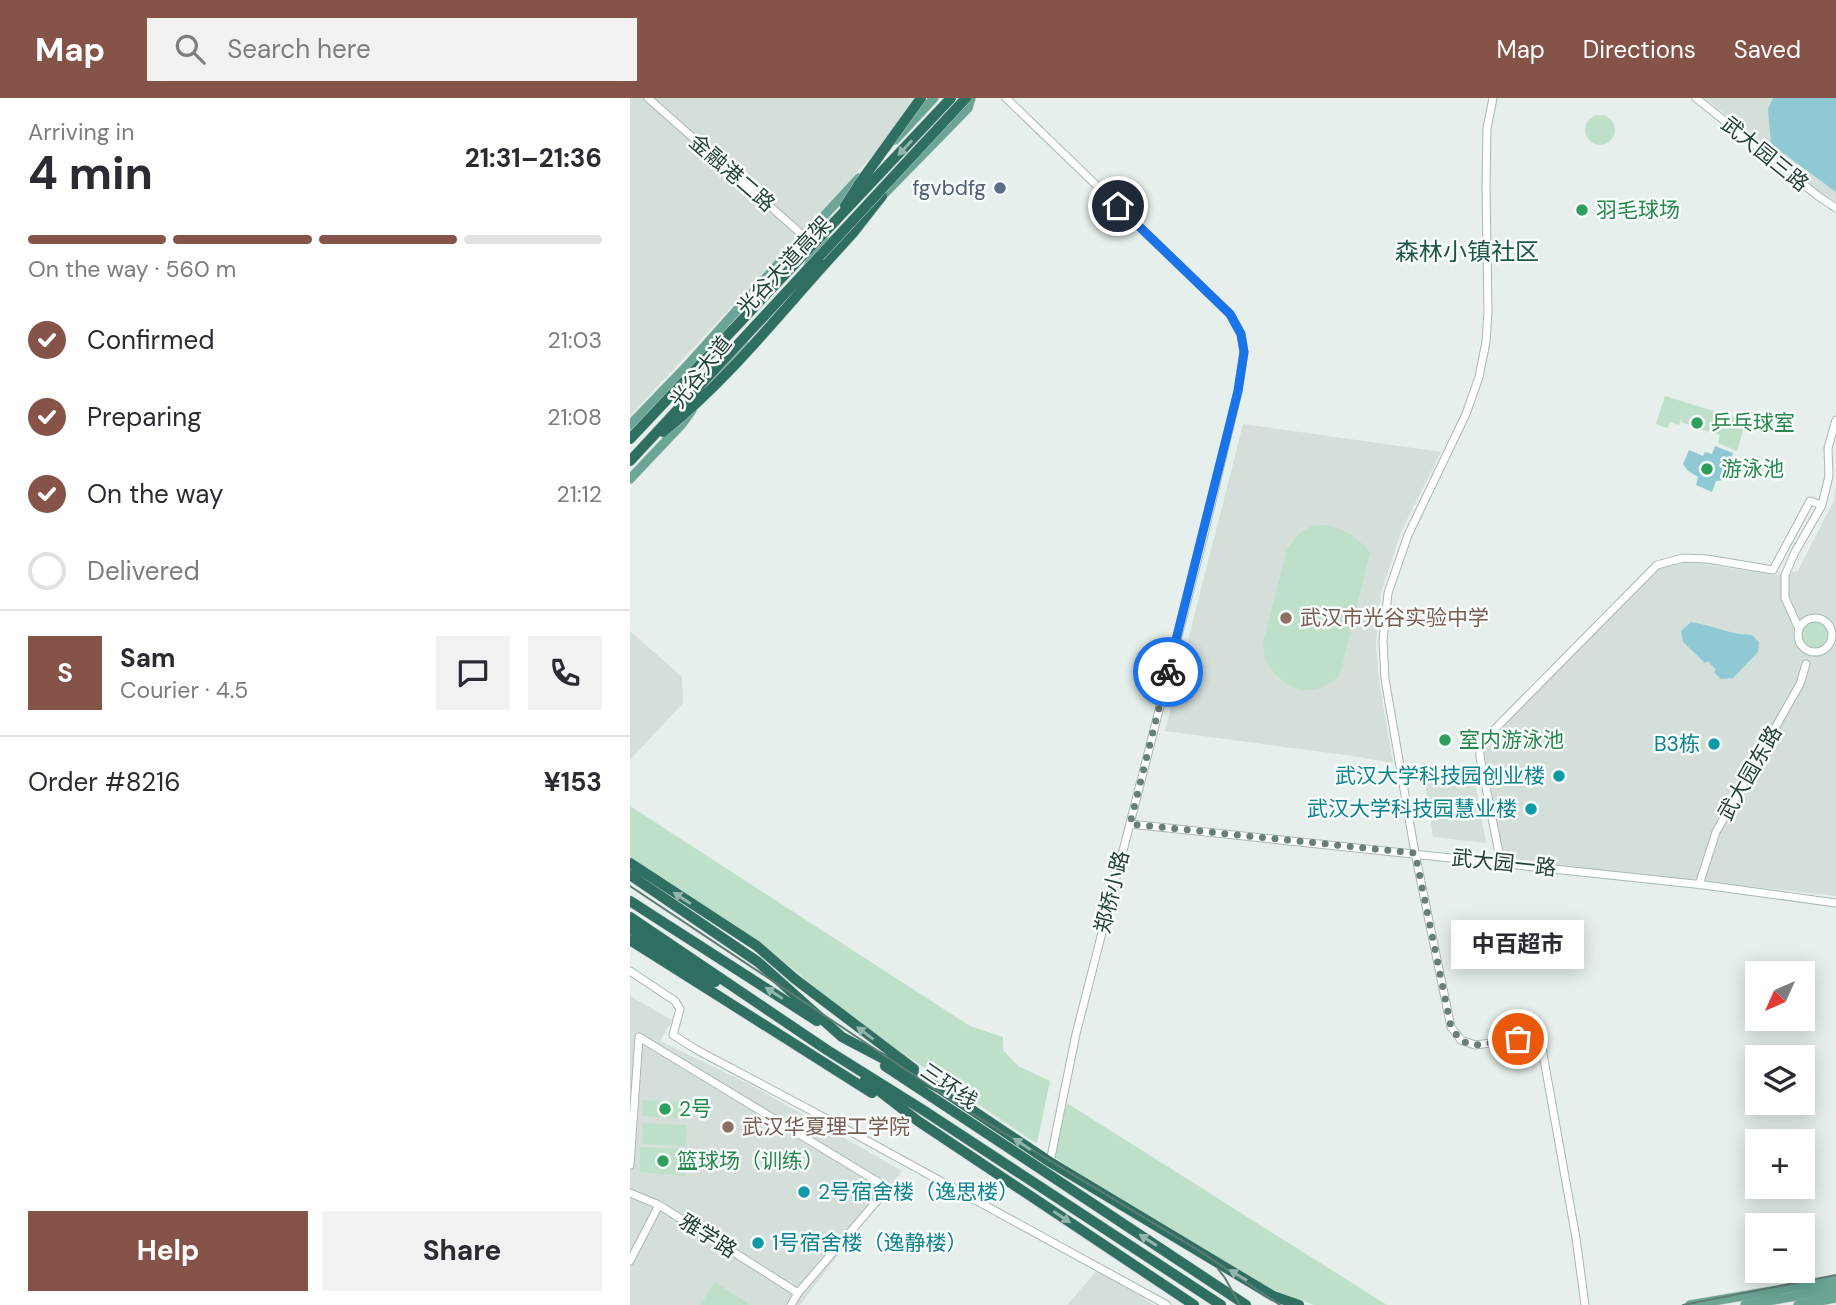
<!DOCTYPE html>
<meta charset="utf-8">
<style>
:root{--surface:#fff;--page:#f2f2f3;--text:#2b2b33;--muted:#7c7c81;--line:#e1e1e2;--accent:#855347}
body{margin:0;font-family:"DM Sans","Noto Sans SC",sans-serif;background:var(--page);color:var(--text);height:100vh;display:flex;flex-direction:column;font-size:26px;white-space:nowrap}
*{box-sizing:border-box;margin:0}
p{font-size:23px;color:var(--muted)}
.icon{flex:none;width:38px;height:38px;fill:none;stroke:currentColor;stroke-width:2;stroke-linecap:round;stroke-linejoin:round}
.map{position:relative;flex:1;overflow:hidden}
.side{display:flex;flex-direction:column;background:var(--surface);width:630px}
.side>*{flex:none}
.needle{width:46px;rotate:225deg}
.controls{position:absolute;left:1115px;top:863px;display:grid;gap:14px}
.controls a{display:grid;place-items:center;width:70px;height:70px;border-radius:0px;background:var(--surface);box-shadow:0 4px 18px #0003;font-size:35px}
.pin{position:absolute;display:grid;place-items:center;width:60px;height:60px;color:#fff;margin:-30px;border:4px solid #fff;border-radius:50%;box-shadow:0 2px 7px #0007}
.courier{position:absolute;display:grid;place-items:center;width:70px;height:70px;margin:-35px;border:5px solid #1a73e8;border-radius:50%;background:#fff;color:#222;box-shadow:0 2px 9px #0007}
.bubble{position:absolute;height:49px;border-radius:0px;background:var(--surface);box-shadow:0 4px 18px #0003;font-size:23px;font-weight:700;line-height:49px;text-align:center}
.summary em{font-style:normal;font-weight:700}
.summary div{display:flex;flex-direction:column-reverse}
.summary{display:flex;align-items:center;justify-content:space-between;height:119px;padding:0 28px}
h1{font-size:46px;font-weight:700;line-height:52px}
.bar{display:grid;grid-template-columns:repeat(4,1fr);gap:10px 7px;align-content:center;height:84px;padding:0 28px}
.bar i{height:9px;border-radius:5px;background:var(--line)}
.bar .active{background:var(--accent)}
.bar p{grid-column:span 4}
.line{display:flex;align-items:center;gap:18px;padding:0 28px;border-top:2px solid var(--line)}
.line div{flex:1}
.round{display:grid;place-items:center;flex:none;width:74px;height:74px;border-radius:0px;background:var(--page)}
ol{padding:0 28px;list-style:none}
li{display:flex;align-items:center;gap:21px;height:77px}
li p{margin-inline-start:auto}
li .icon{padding:7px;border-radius:50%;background:var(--accent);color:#fff;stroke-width:4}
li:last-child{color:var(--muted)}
li i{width:38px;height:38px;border:4px solid var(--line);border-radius:50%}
.action{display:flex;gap:14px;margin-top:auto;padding:14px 28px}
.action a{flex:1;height:80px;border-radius:0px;background:var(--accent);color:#fff;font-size:28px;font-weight:700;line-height:80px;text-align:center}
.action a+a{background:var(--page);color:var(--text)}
header{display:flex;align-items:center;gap:42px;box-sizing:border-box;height:98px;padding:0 35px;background:var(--accent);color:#fff}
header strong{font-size:33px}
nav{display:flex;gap:38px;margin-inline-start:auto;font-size:24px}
.search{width:490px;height:63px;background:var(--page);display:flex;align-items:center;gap:18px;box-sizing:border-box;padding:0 24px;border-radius:0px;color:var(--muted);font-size:26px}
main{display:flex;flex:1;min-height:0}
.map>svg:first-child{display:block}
.built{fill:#d4dfda}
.green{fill:#bfe0c8}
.water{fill:#8ec9d4}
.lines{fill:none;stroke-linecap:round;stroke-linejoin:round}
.minor-casing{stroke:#a8b8b2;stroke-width:9}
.major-casing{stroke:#c2cac8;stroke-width:10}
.highway-casing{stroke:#c2cac8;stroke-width:11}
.minor{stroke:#fff;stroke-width:7}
.major{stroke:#6aa596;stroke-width:9}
.highway{stroke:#2f6f62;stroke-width:10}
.tram{stroke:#5f7d75;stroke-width:2}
.highway-bridge-casing{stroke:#c2cac8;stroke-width:11;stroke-linecap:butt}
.highway-bridge{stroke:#2f6f62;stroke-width:10}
.oneway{fill:#93b5ae}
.done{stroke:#687f78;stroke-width:7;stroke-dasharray:0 12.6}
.route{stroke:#1a73e8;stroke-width:9}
.service-dot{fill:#5c6f8a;stroke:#f7fbf9;stroke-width:2.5}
.leisure-dot{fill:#2e9e5b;stroke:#f7fbf9;stroke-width:2.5}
.education-dot{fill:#8d6e63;stroke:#f7fbf9;stroke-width:2.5}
.culture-dot{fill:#0f9aa8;stroke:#f7fbf9;stroke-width:2.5}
.labels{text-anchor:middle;stroke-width:5;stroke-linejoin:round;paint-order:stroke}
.street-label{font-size:21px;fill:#24423a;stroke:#f7fbf9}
.service-label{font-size:21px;fill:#4e5e75;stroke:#f7fbf9;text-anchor:end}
.leisure-label{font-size:21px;fill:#27864d;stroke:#f7fbf9;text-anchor:start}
.education-label{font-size:21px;fill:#785e54;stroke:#f7fbf9;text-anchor:start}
.culture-label{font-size:21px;fill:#0d838f;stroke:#f7fbf9;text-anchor:end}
.quarter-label{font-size:24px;fill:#1f5548;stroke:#f7fbf9}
</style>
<header>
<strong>Map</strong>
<div class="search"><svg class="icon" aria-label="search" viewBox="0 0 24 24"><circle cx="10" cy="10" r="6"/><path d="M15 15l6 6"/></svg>Search here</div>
<nav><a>Map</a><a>Directions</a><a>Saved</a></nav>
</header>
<main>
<section class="side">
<div class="summary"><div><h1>4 min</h1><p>Arriving in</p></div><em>21:31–21:36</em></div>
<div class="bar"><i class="active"></i><i class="active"></i><i class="active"></i><i></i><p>On the way · 560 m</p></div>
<ol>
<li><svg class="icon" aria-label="check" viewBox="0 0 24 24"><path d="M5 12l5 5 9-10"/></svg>Confirmed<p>21:03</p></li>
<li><svg class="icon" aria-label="check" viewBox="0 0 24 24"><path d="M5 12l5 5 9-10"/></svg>Preparing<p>21:08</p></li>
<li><svg class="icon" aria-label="check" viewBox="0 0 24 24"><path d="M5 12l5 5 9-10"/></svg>On the way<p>21:12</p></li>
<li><i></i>Delivered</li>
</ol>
<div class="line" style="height:126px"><b class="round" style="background:var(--accent);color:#fff">S</b><div><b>Sam</b><p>Courier · 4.5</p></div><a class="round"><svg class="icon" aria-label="chat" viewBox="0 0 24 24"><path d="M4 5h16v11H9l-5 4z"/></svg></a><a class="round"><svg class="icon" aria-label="phone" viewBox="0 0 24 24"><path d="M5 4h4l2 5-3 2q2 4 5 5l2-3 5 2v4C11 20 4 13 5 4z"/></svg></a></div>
<div class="line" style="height:91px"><div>Order #8216</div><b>¥153</b></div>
<div class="action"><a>Help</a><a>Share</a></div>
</section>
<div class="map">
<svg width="1206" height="1207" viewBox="0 0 1206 1207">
<rect width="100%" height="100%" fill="#e6efeb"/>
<!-- built -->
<path class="built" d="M0 0H296L0 318Z
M1075 0H1206V103L1189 93Z
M613 326 811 354 771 434 751 495 746 545 749 583 763 665 723 658 535 633Z
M1206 387V798L879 762 871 757 852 657 853 648 856 643 1027 467 1053 463 1145 477 1168 473 1204 402Z
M0 533 52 579 53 605 0 662Z
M792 664 821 674 843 673 856 745 803 739Z
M0 898 42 922 30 943 123 988 272 1073 170 1207H0Z
M468 1171 524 1207H437Z"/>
<!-- green -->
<path class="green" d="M955 32a15 15 0 1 1 30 0a15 15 0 1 1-30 0Z
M1035 298 1116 323 1107 353 1088 345 1090 337 1082 334 1084 325H1082L1079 334 1051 324 1053 315 1049 327 1040 324 1037 330 1026 326Z
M695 427C714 430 728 439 740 455L710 577 705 582 691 590 673 593 656 586 644 575 635 562 633 544 657 451 668 436 682 428Z
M1171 537a14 14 0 1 1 28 0a14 14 0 1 1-28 0Z
M0 708 340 928 373 939V952L388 968 420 983 407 1045 401 1042 233 928 147 858 0 759Z
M12 1002 57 1004 58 1021 13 1018Z
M437 1005 757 1207H684L661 1199 643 1203 424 1059Z
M13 1025 57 1027 56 1048 12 1046Z
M10 1049 56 1051 55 1078 10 1074Z
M85 1184 120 1207H70Z"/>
<!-- water -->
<path class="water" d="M1143 0H1206V94L1141 46 1138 11Z
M1085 348 1103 355 1094 382 1086 383 1082 394 1066 387 1068 379 1058 373 1053 366 1059 352 1073 358 1075 354 1082 356Z
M1061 524C1082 527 1101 537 1122 537L1129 544 1128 554 1103 580 1091 581 1084 574 1086 572 1078 563 1075 565 1053 544 1051 533Z"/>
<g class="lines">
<defs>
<path id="minor" d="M18 0 186 149
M376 0 600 216 611 236 614 254 608 293 574 437 446 936 420 1064
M863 0 857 30 856 88 858 213 856 244 849 279 836 316 778 437 758 495 753 543 755 581 785 755 821 929 831 942 845 947 910 939 946 1140 955 1207
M1066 0 1188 98 1206 110
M1168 537a17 17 0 1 1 34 0a17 17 0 1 1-34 0Z
M1169 531 1155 500V477L1165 454 1192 407 1199 378 1198 350 1206 322
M500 726 1074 787 1206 805
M871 765 850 659V649L855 641 1027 467 1053 460 1077 461 1143 472 1180 403 1192 407
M1069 787 1086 734 1170 586 1176 566
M0 873 45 903 50 911 43 937 67 952 212 1029 537 1207
M0 1067 9 939 258 1090 168 1195
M0 1095 29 1107 168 1195 161 1207
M0 1163 29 1107"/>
<path id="major" d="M265 42 304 0
M249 101 338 10 341 0
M188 142 191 121 229 80
M178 169 186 149 205 142
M73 295 82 282 114 247
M0 327 56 269 149 165 177 153
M0 381 52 326 62 312
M1060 1207 1206 1182
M1115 1207 1206 1191
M1168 1207 1206 1200"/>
<path id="highway" d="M194 167 223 135 252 98
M0 765 127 848 165 881 284 971
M0 777 128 864 212 939 309 990 420 1064 643 1198 669 1207
M0 803 187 923
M0 819 197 952 293 1012 591 1207
M0 830 85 884
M0 842 242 995
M255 968 616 1207
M235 982 288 1023 564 1207"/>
</defs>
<!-- minor casing -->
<use href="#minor" class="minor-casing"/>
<!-- major casing -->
<use href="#major" class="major-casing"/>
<!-- highway casing -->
<use href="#highway" class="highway-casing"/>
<!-- minor -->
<use href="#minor" class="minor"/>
<!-- major -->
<use href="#major" class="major"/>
<!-- highway -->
<use href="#highway" class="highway"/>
<!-- tram -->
<path class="tram" d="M0 788 341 1015 568 1152 650 1207
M588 1171 595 1180 610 1207
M1053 1207 1206 1177"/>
<defs>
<path id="highway-bridge" d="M215 108 229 86 291 0
M33 334C93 286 143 224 194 167
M0 341 321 0
M0 363 336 0"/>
</defs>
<!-- highway-bridge casing -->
<use href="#highway-bridge" class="highway-bridge-casing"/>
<!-- highway-bridge -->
<use href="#highway-bridge" class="highway-bridge"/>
</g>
<!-- one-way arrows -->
<defs><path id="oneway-solid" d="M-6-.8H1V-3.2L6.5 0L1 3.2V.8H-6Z" transform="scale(1.75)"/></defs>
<g class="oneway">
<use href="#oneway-solid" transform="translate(275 50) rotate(133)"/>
<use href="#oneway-solid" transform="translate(52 800) rotate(-147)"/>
<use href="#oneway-solid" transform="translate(144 895) rotate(-147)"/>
<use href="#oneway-solid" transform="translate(235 935) rotate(-143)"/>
<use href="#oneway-solid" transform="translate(392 1046) rotate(-146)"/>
<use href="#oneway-solid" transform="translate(432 1119) rotate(34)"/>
<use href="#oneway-solid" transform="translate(518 1142) rotate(-147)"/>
<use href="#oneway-solid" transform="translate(608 1177) rotate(-149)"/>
</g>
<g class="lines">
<!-- done -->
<path class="done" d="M538 574 500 726 785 755 821 929 831 943 845 947 888 941"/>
<!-- route -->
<path class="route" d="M488 108 600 216 611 236 614 254 608 293 538 574"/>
</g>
<!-- markers -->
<circle class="service-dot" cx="370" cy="90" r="7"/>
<g class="leisure-dot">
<circle cx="952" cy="112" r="7"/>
<circle cx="1067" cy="325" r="7"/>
<circle cx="1077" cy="371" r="7"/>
<circle cx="815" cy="642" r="7"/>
<circle cx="35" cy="1011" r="7"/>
<circle cx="33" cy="1063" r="7"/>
</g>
<g class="education-dot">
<circle cx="656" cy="520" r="7"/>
<circle cx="98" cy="1029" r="7"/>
</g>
<g class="culture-dot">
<circle cx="1084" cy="646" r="7"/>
<circle cx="929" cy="678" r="7"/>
<circle cx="901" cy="711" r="7"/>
<circle cx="174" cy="1094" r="7"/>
<circle cx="128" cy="1145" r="7"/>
</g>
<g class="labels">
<!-- street labels -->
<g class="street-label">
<text transform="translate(1135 56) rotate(39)" y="7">武大园三路</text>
<text transform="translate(102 75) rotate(41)" y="7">金融港二路</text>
<text transform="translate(154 168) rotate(-47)" y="7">光谷大道高架</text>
<text transform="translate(71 274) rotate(-52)" y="7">光谷大道</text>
<text transform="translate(1120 675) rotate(-60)" y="7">武大园东路</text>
<text transform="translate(874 765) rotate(6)" y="7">武大园一路</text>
<text transform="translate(482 794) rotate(-76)" y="7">郑桥小路</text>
<text transform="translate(319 988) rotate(34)" y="7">三环线</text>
<text transform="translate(78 1138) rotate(32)" y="7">雅学路</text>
</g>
<!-- service labels -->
<g class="service-label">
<text x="356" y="97">fgvbdfg</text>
</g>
<!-- leisure labels -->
<g class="leisure-label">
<text x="966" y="119">羽毛球场</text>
<text x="1081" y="332">乒乓球室</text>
<text x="1091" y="378">游泳池</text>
<text x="829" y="649">室内游泳池</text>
<text x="49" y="1018">2号</text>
<text x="47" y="1070">篮球场（训练）</text>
</g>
<!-- education labels -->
<g class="education-label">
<text x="670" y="527">武汉市光谷实验中学</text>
<text x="112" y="1036">武汉华夏理工学院</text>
</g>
<!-- culture labels -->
<g class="culture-label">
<text x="1070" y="653">B3栋</text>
<text x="915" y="685">武汉大学科技园创业楼</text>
<text x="887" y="718">武汉大学科技园慧业楼</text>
<text x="188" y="1101" text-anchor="start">2号宿舍楼（逸思楼）</text>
<text x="142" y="1152" text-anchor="start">1号宿舍楼（逸静楼）</text>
</g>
<!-- quarter labels -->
<g class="quarter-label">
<text x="837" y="162">森林小镇社区</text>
</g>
</g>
</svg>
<div class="controls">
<a><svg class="needle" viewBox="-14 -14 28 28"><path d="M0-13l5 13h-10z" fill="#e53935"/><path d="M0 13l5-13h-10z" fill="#7c7c81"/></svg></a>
<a><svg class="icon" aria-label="layers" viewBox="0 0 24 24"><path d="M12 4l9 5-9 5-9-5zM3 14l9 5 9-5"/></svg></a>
<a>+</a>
<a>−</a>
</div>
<div class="pin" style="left:888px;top:941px;background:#ea580c"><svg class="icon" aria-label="bag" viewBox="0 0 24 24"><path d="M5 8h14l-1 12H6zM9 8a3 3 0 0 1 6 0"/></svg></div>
<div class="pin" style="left:488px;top:108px;background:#1f2937"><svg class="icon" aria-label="home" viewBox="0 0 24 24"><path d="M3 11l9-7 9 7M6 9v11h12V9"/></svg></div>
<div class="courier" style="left:538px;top:574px"><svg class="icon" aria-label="bike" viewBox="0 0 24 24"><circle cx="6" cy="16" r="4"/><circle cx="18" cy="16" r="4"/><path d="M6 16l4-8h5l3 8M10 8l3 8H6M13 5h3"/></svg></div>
<div class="bubble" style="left:821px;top:822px;width:133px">中百超市</div>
</div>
</main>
